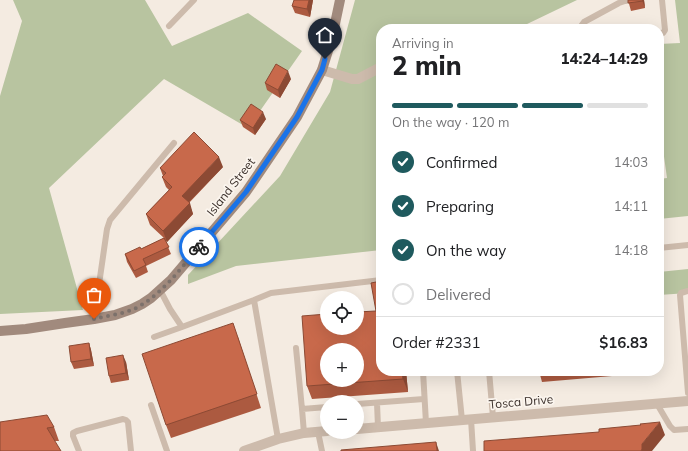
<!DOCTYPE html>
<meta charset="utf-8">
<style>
:root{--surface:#fff;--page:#f6f6f6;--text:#202124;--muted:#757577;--line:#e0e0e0;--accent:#1f5a5e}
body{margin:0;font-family:Mulish,sans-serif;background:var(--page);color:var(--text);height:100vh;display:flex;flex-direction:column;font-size:15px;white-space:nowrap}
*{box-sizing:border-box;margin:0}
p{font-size:13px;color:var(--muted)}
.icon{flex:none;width:22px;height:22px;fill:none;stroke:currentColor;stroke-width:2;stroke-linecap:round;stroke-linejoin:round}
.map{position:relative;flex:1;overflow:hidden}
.drawer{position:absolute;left:376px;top:24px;width:288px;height:352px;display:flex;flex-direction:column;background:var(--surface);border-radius:16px;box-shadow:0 4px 16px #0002}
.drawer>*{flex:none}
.buttons{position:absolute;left:320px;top:291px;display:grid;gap:8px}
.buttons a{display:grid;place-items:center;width:44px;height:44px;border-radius:50%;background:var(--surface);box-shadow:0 4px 16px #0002;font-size:20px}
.pin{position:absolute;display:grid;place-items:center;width:34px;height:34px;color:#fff;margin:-41px -17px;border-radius:50% 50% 50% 0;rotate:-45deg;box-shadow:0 0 4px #0007}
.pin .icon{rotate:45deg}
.courier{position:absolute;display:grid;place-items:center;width:40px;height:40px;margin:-20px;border:3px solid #1a73e8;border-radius:50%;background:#fff;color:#222;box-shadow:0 1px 5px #0007}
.headline em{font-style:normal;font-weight:800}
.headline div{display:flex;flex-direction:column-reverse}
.headline{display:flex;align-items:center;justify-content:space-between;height:68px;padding:0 16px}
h1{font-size:26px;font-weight:800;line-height:30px}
.bar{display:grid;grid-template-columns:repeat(4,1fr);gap:6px 4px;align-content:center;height:48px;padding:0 16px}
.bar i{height:5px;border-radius:3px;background:var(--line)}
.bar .on{background:var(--accent)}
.bar p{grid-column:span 4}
.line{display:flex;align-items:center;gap:10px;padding:0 16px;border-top:1px solid var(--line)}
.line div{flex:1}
ol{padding:0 16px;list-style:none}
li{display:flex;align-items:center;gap:12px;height:44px}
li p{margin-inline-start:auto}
li .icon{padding:4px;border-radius:50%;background:var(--accent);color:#fff;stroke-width:4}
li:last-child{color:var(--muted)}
li i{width:22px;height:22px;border:2px solid var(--line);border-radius:50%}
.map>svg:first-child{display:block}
.green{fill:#b8c4a0}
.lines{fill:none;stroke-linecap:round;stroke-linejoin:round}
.lane{stroke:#cdbbac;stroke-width:6}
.street{stroke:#cdbbac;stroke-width:10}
.secondary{stroke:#a18a7d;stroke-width:10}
.wall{fill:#ac5a40}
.shaded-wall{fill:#8c4a34}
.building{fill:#c8694b;stroke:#8c4a34;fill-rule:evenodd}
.done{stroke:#7c716b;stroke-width:4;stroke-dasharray:0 7.2}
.route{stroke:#1a73e8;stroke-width:5}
.labels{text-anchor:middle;stroke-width:3.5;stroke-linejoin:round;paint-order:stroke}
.street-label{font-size:12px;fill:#3b302b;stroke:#fbf5ee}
</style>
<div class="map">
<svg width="688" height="451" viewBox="0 0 688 451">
<rect width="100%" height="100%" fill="#f4ebe1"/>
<!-- green -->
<path class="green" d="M13 0H145L172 46 248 13 302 51 248 128 164 79 49 188 83 310 0 314V96L22 21Z
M355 0H577L525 25 493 29H381V44L376 45 381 120V250L236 266 188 284V275L280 176 330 92Z
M675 0H688V216L659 219V179L667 178 659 121V44L680 43Z
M688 269V293L659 295V272Z"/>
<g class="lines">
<!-- lane -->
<path class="lane" d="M169 26 194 0
M582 29 581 26 584 22 619 3 625 1 634 0
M659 33H663L665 30 662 0
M659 248 688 245
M160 290 170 309 182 327 254 300 271 293 381 280
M688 291 681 293 680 295 688 393
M254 300 278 439
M94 319 107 229 110 220 174 143
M154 337 182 327
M296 348 302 409
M423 371 426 423
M457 371 462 420
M489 371 493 417
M377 403 378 427
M357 404 424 399
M657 404 670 426 674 430 688 429
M151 405 167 451
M471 419 473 451
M318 432 322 451
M304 433 302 409 327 407
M79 451 73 436V433L77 431 123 419 126 420 128 422 131 451"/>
<!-- street -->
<path class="street" d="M322 70 352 79H358L381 67
M357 429 688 401
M244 451 278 439 304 433 327 431"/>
<!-- secondary -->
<path class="secondary" d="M0 331 26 329 65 323 94 319 115 315 132 309 142 304 151 298 171 280 246 192 297 117 322 70 332 38 340 0"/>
</g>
<!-- wall -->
<path class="wall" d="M313 0 310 17 295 13 292 6Z
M628 0H644L645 8 631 11Z
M291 79 280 98 267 90 265 83Z
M266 119 255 135 243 127 240 120Z
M223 167 189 203 193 214 167 242 165 240 171 254 146 266 148 272 136 278 127 262 125 254 141 249 164 238 150 225 146 214 169 190 166 187 162 177 163 176 160 168Z
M238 337 261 408 171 438 166 425Z
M89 343 91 350 94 366 74 369 71 362Z
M126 362 129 380 111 383 109 376Z
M406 371 408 392 312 399 307 386Z
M539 371H646L647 373 542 382Z
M0 422 54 427 59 441H55Z"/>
<!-- shaded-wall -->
<path class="shaded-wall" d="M309 0H313L310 17 307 9Z
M642 0H644L645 8Z
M288 71 291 79 280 98 278 90Z
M263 112 266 119 255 135 253 128Z
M219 157 223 167 185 206 182 196Z
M190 203 193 214 167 242 163 231Z
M89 343 91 350 94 366 91 359Z
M123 355 126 362 129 380 126 373Z
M402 371H406L408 392 403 379Z
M660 422 665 435 652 451H641L642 444Z
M436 442 439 451H437Z"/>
<!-- building -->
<path class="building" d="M294 0H309L307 9 292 6Z
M628 0H642L643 1 628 3Z
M276 64 288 71 278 90 265 83Z
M251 104 263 112 253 128 240 120Z
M194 132 219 157 182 196 190 203 163 231 146 214 172 187 162 177 166 173 160 168Z
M164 238 169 247 143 259 146 265 134 271 125 254 140 247 141 249Z
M381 281V371H402L403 379 307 386 302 316 327 314V328H357V312L376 311 371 283ZM327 350H357V380H327Z
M233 323 257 394 166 425 142 354Z
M89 343 91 359 71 362 69 346Z
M123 355 126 373 109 376 106 358Z
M47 415 54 427 47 428 61 451H0V422Z
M660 422 642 444V449L641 451H484V441L599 432V429L641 425 640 424Z
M436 442 437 451H341V450Z"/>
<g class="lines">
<!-- done -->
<path class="done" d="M94 319C107 316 122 314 134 309 161 296 180 269 199 247"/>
<!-- route -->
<path class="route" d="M199 247 246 192 297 117 322 70 325 59"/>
</g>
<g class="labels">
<!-- street labels -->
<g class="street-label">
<text transform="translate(231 187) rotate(-52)" y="4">Island Street</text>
<text transform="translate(521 402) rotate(-5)" y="4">Tosca Drive</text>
</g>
</g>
</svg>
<div class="buttons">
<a><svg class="icon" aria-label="locate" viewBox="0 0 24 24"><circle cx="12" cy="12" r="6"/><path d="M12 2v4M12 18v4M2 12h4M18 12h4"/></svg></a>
<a>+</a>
<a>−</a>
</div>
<div class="pin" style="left:94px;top:319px;background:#ea580c"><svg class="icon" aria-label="bag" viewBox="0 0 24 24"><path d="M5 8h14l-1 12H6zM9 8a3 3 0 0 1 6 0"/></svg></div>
<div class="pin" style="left:325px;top:59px;background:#1f2937"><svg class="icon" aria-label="home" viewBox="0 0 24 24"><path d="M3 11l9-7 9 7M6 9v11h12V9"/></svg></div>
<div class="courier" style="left:199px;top:247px"><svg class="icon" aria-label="bike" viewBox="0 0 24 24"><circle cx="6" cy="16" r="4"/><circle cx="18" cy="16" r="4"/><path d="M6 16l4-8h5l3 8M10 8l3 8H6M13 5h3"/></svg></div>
<section class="drawer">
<div class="headline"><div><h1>2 min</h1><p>Arriving in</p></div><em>14:24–14:29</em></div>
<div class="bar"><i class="on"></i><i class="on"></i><i class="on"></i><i></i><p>On the way · 120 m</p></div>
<ol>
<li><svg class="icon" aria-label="check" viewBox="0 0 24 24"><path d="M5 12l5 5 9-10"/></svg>Confirmed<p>14:03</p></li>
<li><svg class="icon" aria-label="check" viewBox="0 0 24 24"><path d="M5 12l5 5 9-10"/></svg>Preparing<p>14:11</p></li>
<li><svg class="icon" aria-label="check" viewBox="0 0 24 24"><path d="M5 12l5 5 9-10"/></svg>On the way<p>14:18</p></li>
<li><i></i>Delivered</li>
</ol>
<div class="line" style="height:52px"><div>Order #2331</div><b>$16.83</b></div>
</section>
</div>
